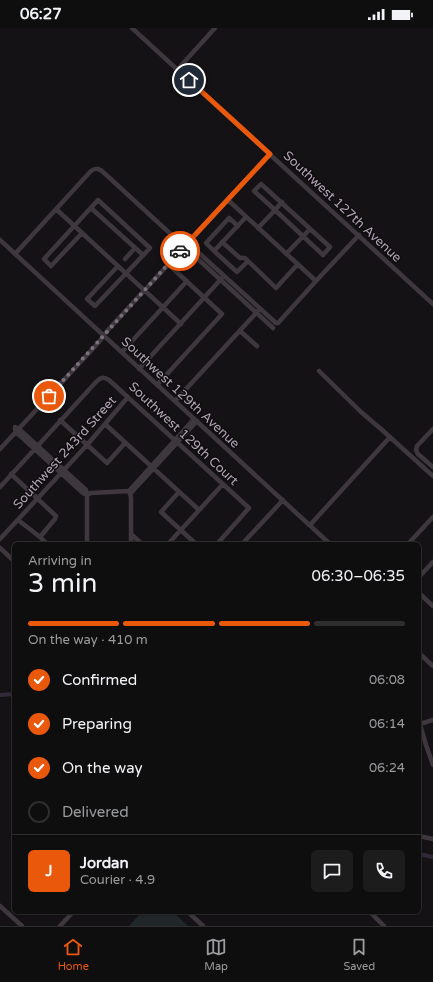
<!DOCTYPE html>
<meta charset="utf-8">
<style>
:root{--surface:#0f0e0f;--page:#1d1c1d;--text:#f1f3f6;--muted:#9b9c9e;--line:#2f2e2f;--accent:#ea580c}
body{margin:0;font-family:"Varela Round",sans-serif;background:var(--page);color:var(--text);height:100vh;display:flex;flex-direction:column;font-size:15px;white-space:nowrap}
*{box-sizing:border-box;margin:0}
p{font-size:13px;color:var(--muted)}
.icon{flex:none;width:22px;height:22px;fill:none;stroke:currentColor;stroke-width:2;stroke-linecap:round;stroke-linejoin:round}
.map{position:relative;flex:1;overflow:hidden}
.drawer{position:absolute;left:12px;top:514px;width:409px;height:372px;display:flex;flex-direction:column;background:var(--surface);border-radius:6px;box-shadow:0 1px 3px #0004,0 0 0 1px var(--line)}
.drawer>*{flex:none}
.pin{position:absolute;display:grid;place-items:center;width:34px;height:34px;color:#fff;margin:-17px;border:2px solid #fff;border-radius:50%;box-shadow:0 1px 4px #0007}
.courier{position:absolute;display:grid;place-items:center;width:40px;height:40px;margin:-20px;border:3px solid #ea580c;border-radius:50%;background:#fff;color:#222;box-shadow:0 1px 5px #0007}
.headline em{font-style:normal;font-weight:600}
.headline div{display:flex;flex-direction:column-reverse}
.headline{display:flex;align-items:center;justify-content:space-between;height:68px;padding:0 16px}
h1{font-size:26px;font-weight:600;line-height:30px}
.bar{display:grid;grid-template-columns:repeat(4,1fr);gap:6px 4px;align-content:center;height:48px;padding:0 16px}
.bar i{height:5px;border-radius:3px;background:var(--line)}
.bar .active{background:var(--accent)}
.bar p{grid-column:span 4}
.line{display:flex;align-items:center;gap:10px;padding:0 16px;border-top:1px solid var(--line)}
.line div{flex:1}
.round{display:grid;place-items:center;flex:none;width:42px;height:42px;border-radius:6px;background:var(--page)}
ol{padding:0 16px;list-style:none}
li{display:flex;align-items:center;gap:12px;height:44px}
li p{margin-inline-start:auto}
li .icon{padding:4px;border-radius:50%;background:var(--accent);color:#fff;stroke-width:4}
li:last-child{color:var(--muted)}
li i{width:22px;height:22px;border:2px solid var(--line);border-radius:50%}
.status{display:flex;justify-content:space-between;align-items:center;height:28px;padding:0 20px;background:var(--surface);direction:ltr}
.status svg{height:11px;fill:currentColor}
.tab-bar{display:flex;justify-content:space-around;align-items:center;height:56px;border-top:1px solid var(--line);background:var(--surface);font-size:11px;color:var(--muted)}
.tab-bar a{display:grid;justify-items:center;gap:2px}
.tab-bar .active{color:var(--accent)}
.map>svg:first-child{display:block}
.green{fill:#212729}
.lines{fill:none;stroke-linecap:round;stroke-linejoin:round}
.canal{stroke:#322938;stroke-width:4}
.minor{stroke:#3e383e;stroke-width:4.5}
.done{stroke:#7b717d;stroke-width:4;stroke-dasharray:0 7.2}
.route{stroke:#ea580c;stroke-width:5}
.labels{text-anchor:middle;stroke-width:3;stroke-linejoin:round;paint-order:stroke}
.street-label{font-size:13px;fill:#b2a4b5;stroke:#0f0d0f}
</style>
<div class="status"><b>06:27</b><svg viewBox="0 0 49 12"><path d="M0 12V9h3v3zM5 12V6h3v6zM10 12V3h3v9zM15 12V0h3v12zM26 1h20v11H26zM47 4h2v5h-2z"/></svg></div>
<div class="map">
<svg width="433" height="898" viewBox="0 0 433 898">
<rect width="100%" height="100%" fill="#141214"/>
<!-- green -->
<path class="green" d="M142 884H173L188 898H129Z"/>
<g class="lines">
<!-- canal -->
<path class="canal" d="M0 667 14 666
M419 826 433 829"/>
<!-- minor -->
<path class="minor" d="M132 0 433 276
M177 42 215 0
M228 172 316 253 359 207
M91 180 143 227
M56 181 181 296
M238 198 229 190 206 215 214 223 246 189
M258 200 275 182 254 163 261 156C284 177 307 198 330 219L323 227 275 182 282 174
M82 205 51 238 44 231 98 172 150 220 95 278 87 271 118 238
M0 212 330 516
M222 214 240 230H245L276 260 298 236
M188 215 276 295H278L316 253
M214 223 237 244 248 233
M15 226 90 144C94 140 97 140 102 143L273 300
M286 226 310 201
M125 231 135 220
M240 303 257 318
M122 324 187 253
M139 341 222 250
M319 343 361 384 381 401 433 448
M157 357 222 286 168 236
M175 373 258 283
M60 392 107 435 125 415
M105 396 199 482
M15 399 19 401 86 462 87 467V516
M15 401 16 404 83 465 87 467
M433 401 417 418 416 422 418 426 433 439
M0 421 99 314 107 303 270 126
M11 446 56 488 55 491 40 509
M0 459 96 354C100 350 103 348 109 352L249 480 217 516
M130 464 131 470V516
M179 464 161 484 196 516
M130 466 197 393
M87 467 91 465 129 463 194 391
M18 492 40 509 47 516
M310 497 390 409
M131 506 142 516
M0 511 87 417 128 369
M168 516 223 456
M242 516 283 472
M408 516 433 489
M0 520 14 533
M419 549 433 534
M419 565 433 578
M419 625 433 638
M419 693 426 717 433 737
M420 696 433 692
M419 808 433 811
M0 878 22 898
M188 884 203 898
M370 884 384 898
M60 898 73 884"/>
</g>
<g class="lines">
<!-- done -->
<path class="done" d="M49 368 180 223"/>
<!-- route -->
<path class="route" d="M180 223 270 126 189 52"/>
</g>
<g class="labels">
<!-- street labels -->
<g class="street-label">
<text transform="translate(343 178) rotate(43)" y="5">Southwest 127th Avenue</text>
<text transform="translate(181 364) rotate(43)" y="5">Southwest 129th Avenue</text>
<text transform="translate(184 405) rotate(43)" y="5">Southwest 129th Court</text>
<text transform="translate(64 424) rotate(-48)" y="5">Southwest 243rd Street</text>
</g>
</g>
</svg>
<div class="pin" style="left:49px;top:368px;background:#ea580c"><svg class="icon" aria-label="bag" viewBox="0 0 24 24"><path d="M5 8h14l-1 12H6zM9 8a3 3 0 0 1 6 0"/></svg></div>
<div class="pin" style="left:189px;top:52px;background:#1f2937"><svg class="icon" aria-label="home" viewBox="0 0 24 24"><path d="M3 11l9-7 9 7M6 9v11h12V9"/></svg></div>
<div class="courier" style="left:180px;top:223px"><svg class="icon" aria-label="car" viewBox="0 0 24 24"><path d="M5 17H2v-5l4-1 3-4h7l3 4 3 1v5h-3M9 17h6M6 11h13"/><circle cx="7" cy="17" r="2"/><circle cx="17" cy="17" r="2"/></svg></div>
<section class="drawer">
<div class="headline"><div><h1>3 min</h1><p>Arriving in</p></div><em>06:30–06:35</em></div>
<div class="bar"><i class="active"></i><i class="active"></i><i class="active"></i><i></i><p>On the way · 410 m</p></div>
<ol>
<li><svg class="icon" aria-label="check" viewBox="0 0 24 24"><path d="M5 12l5 5 9-10"/></svg>Confirmed<p>06:08</p></li>
<li><svg class="icon" aria-label="check" viewBox="0 0 24 24"><path d="M5 12l5 5 9-10"/></svg>Preparing<p>06:14</p></li>
<li><svg class="icon" aria-label="check" viewBox="0 0 24 24"><path d="M5 12l5 5 9-10"/></svg>On the way<p>06:24</p></li>
<li><i></i>Delivered</li>
</ol>
<div class="line" style="height:72px"><b class="round" style="background:var(--accent);color:#fff">J</b><div><b>Jordan</b><p>Courier · 4.9</p></div><a class="round"><svg class="icon" aria-label="chat" viewBox="0 0 24 24"><path d="M4 5h16v11H9l-5 4z"/></svg></a><a class="round"><svg class="icon" aria-label="phone" viewBox="0 0 24 24"><path d="M5 4h4l2 5-3 2q2 4 5 5l2-3 5 2v4C11 20 4 13 5 4z"/></svg></a></div>
</section>
</div>
<nav class="tab-bar">
<a class="active"><svg class="icon" aria-label="home" viewBox="0 0 24 24"><path d="M3 11l9-7 9 7M6 9v11h12V9"/></svg>Home</a>
<a><svg class="icon" aria-label="map" viewBox="0 0 24 24"><path d="M3 6l6-2 6 2 6-2v14l-6 2-6-2-6 2zM9 4v14M15 6v14"/></svg>Map</a>
<a><svg class="icon" aria-label="saved" viewBox="0 0 24 24"><path d="M7 4h10v16l-5-4-5 4z"/></svg>Saved</a>
</nav>
